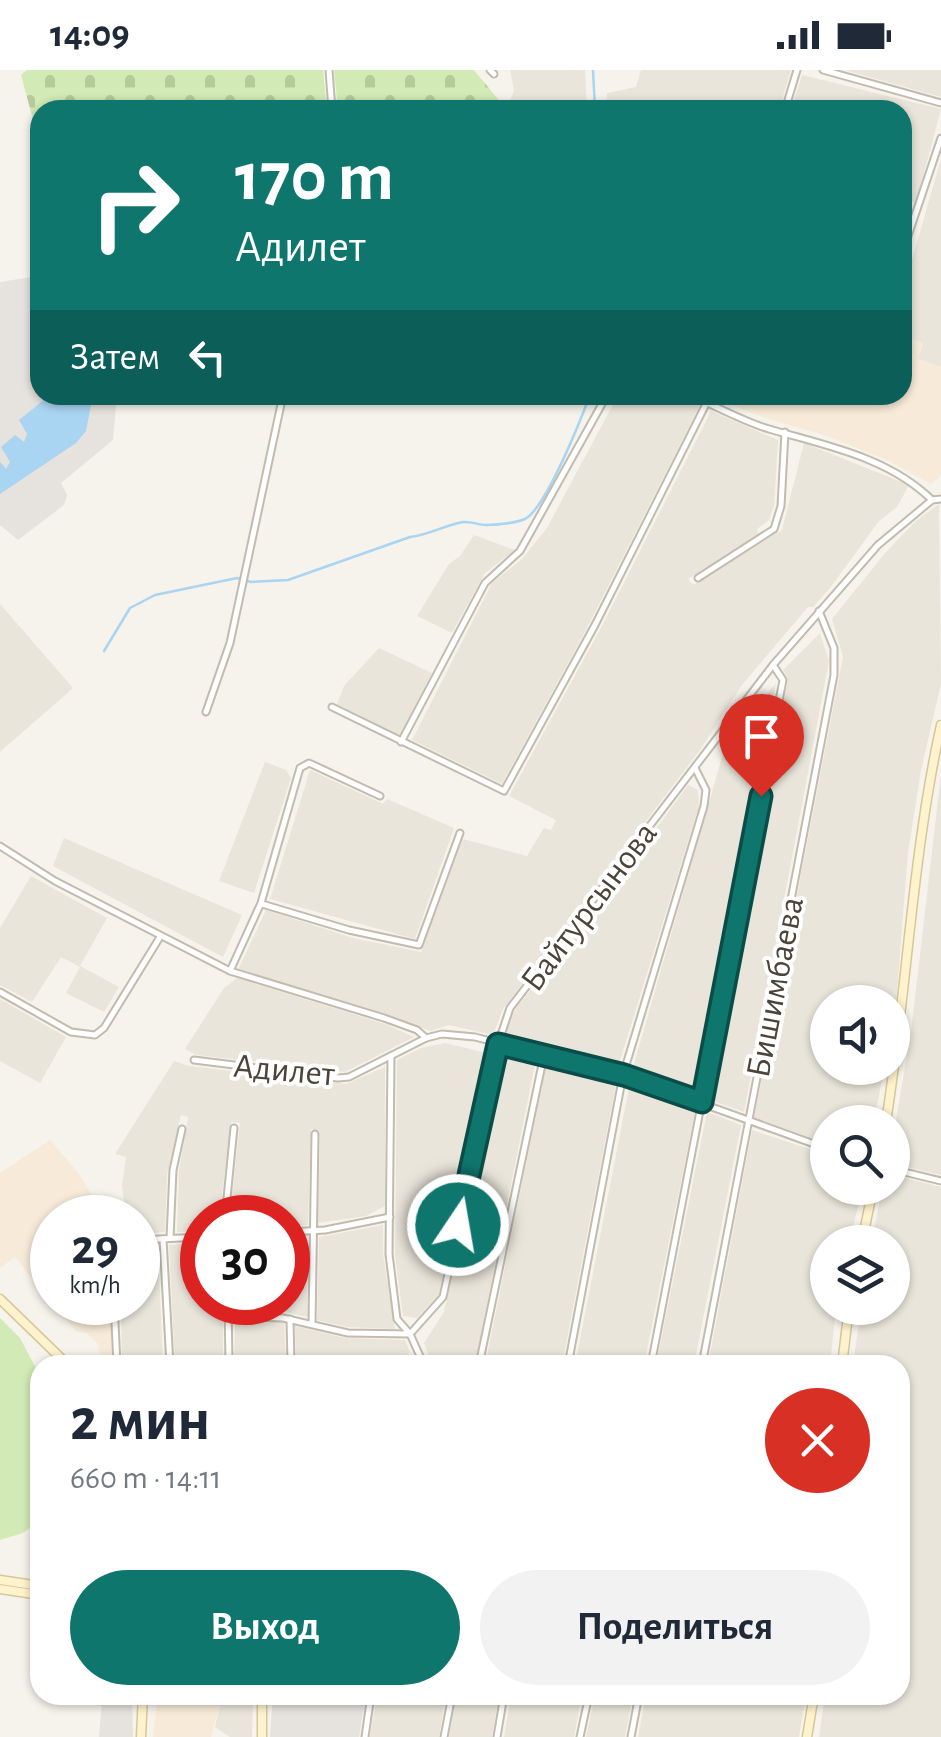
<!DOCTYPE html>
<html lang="ru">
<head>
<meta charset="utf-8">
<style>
	body { margin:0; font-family:"Alegreya Sans",sans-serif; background:#f2f2f3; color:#1f2937; height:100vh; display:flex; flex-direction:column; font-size:38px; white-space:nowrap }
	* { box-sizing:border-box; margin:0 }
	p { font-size:32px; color:#747a83 }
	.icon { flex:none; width:55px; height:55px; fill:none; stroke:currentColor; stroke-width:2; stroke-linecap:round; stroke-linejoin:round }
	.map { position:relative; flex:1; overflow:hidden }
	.panel { position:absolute; left:30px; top:1285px; width:880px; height:350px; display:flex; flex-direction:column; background:#fff; border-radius:30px; box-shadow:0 2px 8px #0004 }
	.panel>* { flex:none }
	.banner { position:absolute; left:30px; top:30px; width:882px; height:305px; border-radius:30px; box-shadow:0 2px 8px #0004; background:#0f766e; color:#fff; overflow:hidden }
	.buttons { position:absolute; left:810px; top:915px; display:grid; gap:20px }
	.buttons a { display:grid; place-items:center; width:100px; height:100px; border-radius:50%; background:#fff; box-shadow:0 2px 8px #0004; font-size:50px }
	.speed { position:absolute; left:30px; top:1125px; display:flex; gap:20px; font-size:50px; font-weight:700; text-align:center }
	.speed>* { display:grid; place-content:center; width:130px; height:130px; border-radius:50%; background:#fff; box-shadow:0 2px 8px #0004; line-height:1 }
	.speed small { font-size:25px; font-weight:400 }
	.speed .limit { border:15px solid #d22; background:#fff; color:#111 }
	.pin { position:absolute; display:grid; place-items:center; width:85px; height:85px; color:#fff; margin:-102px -42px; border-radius:50% 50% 50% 0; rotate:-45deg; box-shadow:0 0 10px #0007 }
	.pin .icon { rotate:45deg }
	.me { position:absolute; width:110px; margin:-55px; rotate:12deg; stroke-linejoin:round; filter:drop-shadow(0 0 8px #0008) }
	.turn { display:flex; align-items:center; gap:35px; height:210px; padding:0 40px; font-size:45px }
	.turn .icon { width:130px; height:130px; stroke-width:2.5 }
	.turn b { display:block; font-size:70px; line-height:85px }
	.then { display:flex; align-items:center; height:95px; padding:0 40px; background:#0003; gap:20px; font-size:38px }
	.round { display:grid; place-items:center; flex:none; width:105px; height:105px; border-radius:52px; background:#f2f2f3 }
	.headline { display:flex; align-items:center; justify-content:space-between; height:170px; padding:0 40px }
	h1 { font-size:60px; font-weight:600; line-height:75px }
	.action { display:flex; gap:20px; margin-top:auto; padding:20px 40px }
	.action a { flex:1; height:115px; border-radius:60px; background:#0f766e; color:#fff; font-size:40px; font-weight:600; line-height:115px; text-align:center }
	.action a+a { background:#f2f2f3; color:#1f2937 }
	.status { display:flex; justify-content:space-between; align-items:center; height:70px; padding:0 50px; background:#fff; direction:ltr }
	.status svg { height:28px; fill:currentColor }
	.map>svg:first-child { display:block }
</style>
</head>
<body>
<div class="status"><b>14:09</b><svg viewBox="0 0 49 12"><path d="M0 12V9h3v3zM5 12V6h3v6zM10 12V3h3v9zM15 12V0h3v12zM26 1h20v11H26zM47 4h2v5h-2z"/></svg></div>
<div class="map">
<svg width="941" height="1667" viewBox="0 0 941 1667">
	<defs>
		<pattern id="cemetery-stones" width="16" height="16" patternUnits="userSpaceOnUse" patternTransform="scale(2.5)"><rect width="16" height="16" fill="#d2eab5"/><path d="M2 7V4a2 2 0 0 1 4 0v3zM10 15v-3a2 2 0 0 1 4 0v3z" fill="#b6ca9c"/></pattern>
	</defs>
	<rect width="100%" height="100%" fill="#f6f3ec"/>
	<g fill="#eae5da">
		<path d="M 510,0 L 585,0 L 587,40 L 507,40 L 514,20 Z"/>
		<path d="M 641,0 L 791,0 L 779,40 L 606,40 L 607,23 L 636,17 Z"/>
		<path d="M 844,0 L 941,0 L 941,27 Z"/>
		<path d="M 802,5 L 941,39 L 916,133 L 903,129 L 902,40 L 791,40 Z"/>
		<path d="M 941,89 L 941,297 L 918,289 L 923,273 L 903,267 L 903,221 Z"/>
		<path d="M 618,325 L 675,325 L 700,335 L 586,560 L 502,714 L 412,670 L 492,513 L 521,490 L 547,458 Z"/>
		<path d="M 711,341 L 778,370 L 774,436 L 769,450 L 757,459 L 758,464 L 688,509 L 693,515 L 782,460 L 804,373 L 909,415 L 897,437 L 879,451 L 830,518 L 813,537 L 808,537 L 742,615 L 700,680 L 503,939 L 493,965 L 449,955 L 431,961 L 238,900 L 266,840 L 353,868 L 421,882 L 463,769 L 527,786 L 544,758 L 551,760 L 556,750 L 509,726 L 602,556 Z"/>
		<path d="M 939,434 L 941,614 L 921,700 L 908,783 L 897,921 L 893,948 L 892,932 L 828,932 L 828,998 L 884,998 L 874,1052 L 828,1052 L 827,1073 L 754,1048 L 843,587 L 832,549 L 886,482 L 917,450 Z"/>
		<path d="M 474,465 L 515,480 L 485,503 L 452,563 L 417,546 L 449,494 L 460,486 Z"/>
		<path d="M 0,534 L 73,618 L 0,682 Z"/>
		<path d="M 820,563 L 829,591 L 744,1042 L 707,1029 L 788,609 L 783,600 Z"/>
		<path d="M 379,578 L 432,603 L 400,666 L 337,634 L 344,616 Z"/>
		<path d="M 776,613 L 699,1024 L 632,1001 L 724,680 Z"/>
		<path d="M 265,692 L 286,700 L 291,708 L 254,823 L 219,811 Z"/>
		<path d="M 310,700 L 383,734 L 387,729 L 454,758 L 415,869 L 270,829 Z"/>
		<path d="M 941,704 L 941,1105 L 893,1094 L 892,1073 L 911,962 Z"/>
		<path d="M 688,715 L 698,720 L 699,736 L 618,997 L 505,969 L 509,950 L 519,934 L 591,848 Z"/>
		<path d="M 64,768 L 242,845 L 223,887 L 53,796 Z"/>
		<path d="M 31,806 L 107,848 L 80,896 L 119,917 L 104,942 L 66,923 L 80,897 L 61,887 L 32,932 L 0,915 L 0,858 Z"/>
		<path d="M 237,908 L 385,954 L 414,967 L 345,1002 L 197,985 L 185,979 L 224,918 Z"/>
		<path d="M 0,929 L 66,967 L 40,1013 L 0,991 Z"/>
		<path d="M 445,973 L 490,984 L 439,1224 L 417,1248 L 403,1246 L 395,1185 L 397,990 L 421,978 Z"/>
		<path d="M 502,981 L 536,989 L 475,1295 L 432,1295 L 424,1273 L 444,1242 Z"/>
		<path d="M 174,991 L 189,996 L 346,1014 L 385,997 L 385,1136 L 366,1146 L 318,1153 L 320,1061 L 311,1059 L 308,1155 L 288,1156 L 288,1148 L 230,1147 L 240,1053 L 231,1052 L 219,1147 L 202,1148 L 202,1161 L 177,1162 L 179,1101 L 188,1047 L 181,1045 L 167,1105 L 165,1162 L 138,1164 L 138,1148 L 126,1147 L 122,1116 L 126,1087 L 115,1084 Z"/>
		<path d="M 547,991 L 617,1009 L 562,1295 L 485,1295 Z"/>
		<path d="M 630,1013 L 696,1037 L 644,1295 L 575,1295 Z"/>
		<path d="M 707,1042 L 741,1055 L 694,1295 L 656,1295 Z"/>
		<path d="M 752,1060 L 827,1085 L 828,1118 L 863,1118 L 849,1172 L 828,1172 L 828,1238 L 836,1238 L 830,1295 L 708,1295 Z"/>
		<path d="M 893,1105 L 941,1117 L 941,1667 L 819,1667 L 825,1625 L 900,1625 L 900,1295 L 853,1295 L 861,1238 L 892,1238 L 892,1172 L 872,1172 L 882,1118 L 892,1118 Z"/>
		<path d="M 383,1155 L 383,1184 L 395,1259 L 347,1257 L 317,1250 L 319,1167 Z"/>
		<path d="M 307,1168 L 308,1247 L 284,1242 L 233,1240 L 233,1233 L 288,1232 L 288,1169 Z"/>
		<path d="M 202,1172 L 202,1232 L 223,1233 L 223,1295 L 175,1295 L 169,1175 Z"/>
		<path d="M 158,1178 L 163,1295 L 122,1295 L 121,1233 L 138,1232 L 138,1180 Z"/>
		<path d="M 235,1252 L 284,1252 L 286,1295 L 234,1295 Z"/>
		<path d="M 295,1256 L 345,1268 L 405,1270 L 410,1282 L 395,1295 L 296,1295 Z"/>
		<path d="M 377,1625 L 446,1625 L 439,1667 L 370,1667 Z"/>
		<path d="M 456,1625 L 499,1625 L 492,1667 L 449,1667 Z"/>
		<path d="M 511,1625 L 582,1625 L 574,1667 L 504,1667 Z"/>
		<path d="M 595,1625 L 633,1625 L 625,1667 L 586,1667 Z"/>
		<path d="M 646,1625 L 806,1625 L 799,1667 L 638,1667 Z"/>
		<path d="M 253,1629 L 252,1667 L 230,1667 L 215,1657 L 220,1635 Z"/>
	</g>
	<g fill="#f7ead8">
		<path d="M 903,267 L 923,273 L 918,289 L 941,297 L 941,405 L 931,414 L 887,390 L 824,365 L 765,348 L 715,328 L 716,325 L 902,325 Z"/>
		<path d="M 50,1070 L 79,1104 L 105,1147 L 52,1148 L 52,1232 L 110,1233 L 112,1295 L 102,1295 L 98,1274 L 87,1263 L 76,1261 L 15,1187 L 0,1198 L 0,1103 Z"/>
		<path d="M 158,1625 L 222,1625 L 211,1667 L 153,1667 Z"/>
	</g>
	<g fill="#e6e2dd">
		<path d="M 31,207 L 40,210 L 40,325 L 117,325 L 113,370 L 61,413 L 67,425 L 64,435 L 18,470 L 0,455 L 0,212 Z"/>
		<path d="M 273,1625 L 366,1625 L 359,1667 L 270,1667 Z"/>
		<path d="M 132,1627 L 133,1667 L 99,1667 L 102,1631 Z"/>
	</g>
	<g fill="url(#cemetery-stones)">
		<path d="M 27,0 L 323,0 L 327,40 L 40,40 L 40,76 L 21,5 Z"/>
		<path d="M 334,0 L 474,0 L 507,40 L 338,40 Z"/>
	</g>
	<path fill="#d2eab5" d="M 0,1248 L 20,1268 L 40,1306 L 40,1450 L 23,1463 L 0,1470 Z"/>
	<path fill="#a9d4f2" d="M 50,325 L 93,325 L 86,361 L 76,373 L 0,424 L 0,392 L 6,399 L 10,392 L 1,377 L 15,365 L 24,372 L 27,364 L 19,350 Z"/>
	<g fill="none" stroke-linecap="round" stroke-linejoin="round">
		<g stroke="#a9d4f2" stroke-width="2.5">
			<path d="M 593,0 L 595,40"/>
			<path d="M 104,581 L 130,538 L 155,525 L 237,508 L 251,512 L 288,510 L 410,467 C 429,465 445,455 463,452 C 471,451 478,455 486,455 C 497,455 515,453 525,449 C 546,438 581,349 590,325"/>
		</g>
		<defs>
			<g id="street">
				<path d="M 329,0 L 332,40"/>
				<path d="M 490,0 L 494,4"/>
				<path d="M 823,0 L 941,33"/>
				<path d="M 785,40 L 797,0"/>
				<path d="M 902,184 L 941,68"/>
				<path d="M 690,325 C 716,336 742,351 769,359 C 827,376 888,387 932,430"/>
				<path d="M 698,508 L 774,459 L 781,436 L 785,362"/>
				<path d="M 332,637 L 504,721 L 595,555 L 707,332"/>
				<path d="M 206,642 L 230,573 L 283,325"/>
				<path d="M 401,672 L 485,513 L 520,481 L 607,325"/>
				<path d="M 0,776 L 55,811 L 230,901 L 384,948 L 417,960 L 426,968"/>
				<path d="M 262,834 L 349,860 L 419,875 L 460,763"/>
				<path d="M 230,901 L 261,833 L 300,698 L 309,693 L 380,726"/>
				<path d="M 0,922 L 71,962 L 95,965 L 104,958 L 160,867"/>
				<path d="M 391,986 L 389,1184 L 397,1249 L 410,1264 L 424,1295"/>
				<path d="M 194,990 L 338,1008 L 349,1007 L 426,968 L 442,964 L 475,967 L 623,1005 L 828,1079"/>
				<path d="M 892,1099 L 941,1111"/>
				<path d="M 225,1148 L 234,1058"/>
				<path d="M 288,1162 L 325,1160 L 390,1147"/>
				<path d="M 170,1168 L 173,1100 L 182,1059"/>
				<path d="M 163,1169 L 170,1295"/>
				<path d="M 138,1170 L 202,1167"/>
				<path d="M 114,1232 L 117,1295"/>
				<path d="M 228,1232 L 229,1295"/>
				<path d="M 229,1246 L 283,1248 L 348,1263 L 410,1264"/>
				<path d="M 290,1249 L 291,1295"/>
				<path d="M 312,1254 L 315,1064"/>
				<path d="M 410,1264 L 443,1227 L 498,974 L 510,938 L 773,595 L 878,475 L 932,430 L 941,429"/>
				<path d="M 479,1295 L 544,985"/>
				<path d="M 568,1295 L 623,1005 L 704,736 L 706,720 L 695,698"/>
				<path d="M 651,1295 L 783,610 L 773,595"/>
				<path d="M 702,1295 L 834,605 L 834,578 L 819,541"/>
				<path d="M 365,1667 L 371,1625"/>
				<path d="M 444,1667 L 452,1625"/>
				<path d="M 497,1667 L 504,1625"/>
				<path d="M 580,1667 L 589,1625"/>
				<path d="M 631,1667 L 639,1625"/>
			</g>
			<g id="secondary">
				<path d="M 886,1052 C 907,920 912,786 941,655"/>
				<path d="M 862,1172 L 873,1118"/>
				<path d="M 0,1229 L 68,1295"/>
				<path d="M 842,1295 L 849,1238"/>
				<path d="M 0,1510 L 40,1516"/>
				<path d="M 0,1519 L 40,1525"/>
				<path d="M 141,1667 L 143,1625"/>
				<path d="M 262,1667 L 262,1625"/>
				<path d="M 807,1667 L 814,1625"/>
			</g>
		</defs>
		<use href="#street" stroke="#c2bbae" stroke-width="9"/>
		<use href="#secondary" stroke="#d6c79b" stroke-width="11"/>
		<use href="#street" stroke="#fff" stroke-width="5"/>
		<use href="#secondary" stroke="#fff3cd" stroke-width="8"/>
	</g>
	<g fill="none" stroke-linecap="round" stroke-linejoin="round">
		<defs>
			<path id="route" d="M 458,1155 L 498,974 L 624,1005 L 702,1032 L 761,726"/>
		</defs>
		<use href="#route" stroke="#0a4d48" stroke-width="25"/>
		<use href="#route" stroke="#0f766e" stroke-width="18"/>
	</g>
	<g text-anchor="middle" stroke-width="8" stroke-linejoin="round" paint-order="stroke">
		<g font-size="35" fill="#4b4439" stroke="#fff">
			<text transform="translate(588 836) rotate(-53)" y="12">Байтурсынова</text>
			<text transform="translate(774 917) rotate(-79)" y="12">Бишимбаева</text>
			<text transform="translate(284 999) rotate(5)" y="12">Адилет</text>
		</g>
	</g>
</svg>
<div class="buttons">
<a><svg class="icon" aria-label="sound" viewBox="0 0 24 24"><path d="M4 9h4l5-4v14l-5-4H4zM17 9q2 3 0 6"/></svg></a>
<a><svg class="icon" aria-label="search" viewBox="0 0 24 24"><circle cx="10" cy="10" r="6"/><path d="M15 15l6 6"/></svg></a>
<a><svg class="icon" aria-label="layers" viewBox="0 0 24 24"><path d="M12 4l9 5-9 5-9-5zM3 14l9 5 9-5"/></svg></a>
</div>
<div class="speed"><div>29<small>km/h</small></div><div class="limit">30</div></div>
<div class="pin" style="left:761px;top:726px;background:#d93025"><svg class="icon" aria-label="arrive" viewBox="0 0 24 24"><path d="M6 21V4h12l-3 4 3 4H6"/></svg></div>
<svg class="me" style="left:458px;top:1155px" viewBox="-20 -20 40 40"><circle r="17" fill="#0f766e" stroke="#fff" stroke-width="3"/><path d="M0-11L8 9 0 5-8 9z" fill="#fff"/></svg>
<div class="banner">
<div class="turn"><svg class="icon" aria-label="right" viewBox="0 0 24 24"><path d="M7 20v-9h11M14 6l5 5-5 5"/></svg><div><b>170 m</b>Адилет</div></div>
<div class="then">Затем<svg class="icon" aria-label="left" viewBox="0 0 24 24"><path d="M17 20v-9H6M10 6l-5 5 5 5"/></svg></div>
</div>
<section class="panel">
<div class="headline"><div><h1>2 мин</h1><p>660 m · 14:11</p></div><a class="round" style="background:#d93025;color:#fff"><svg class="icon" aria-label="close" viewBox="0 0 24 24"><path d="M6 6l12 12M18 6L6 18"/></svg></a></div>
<div class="action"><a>Выход</a><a>Поделиться</a></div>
</section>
</div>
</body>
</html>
